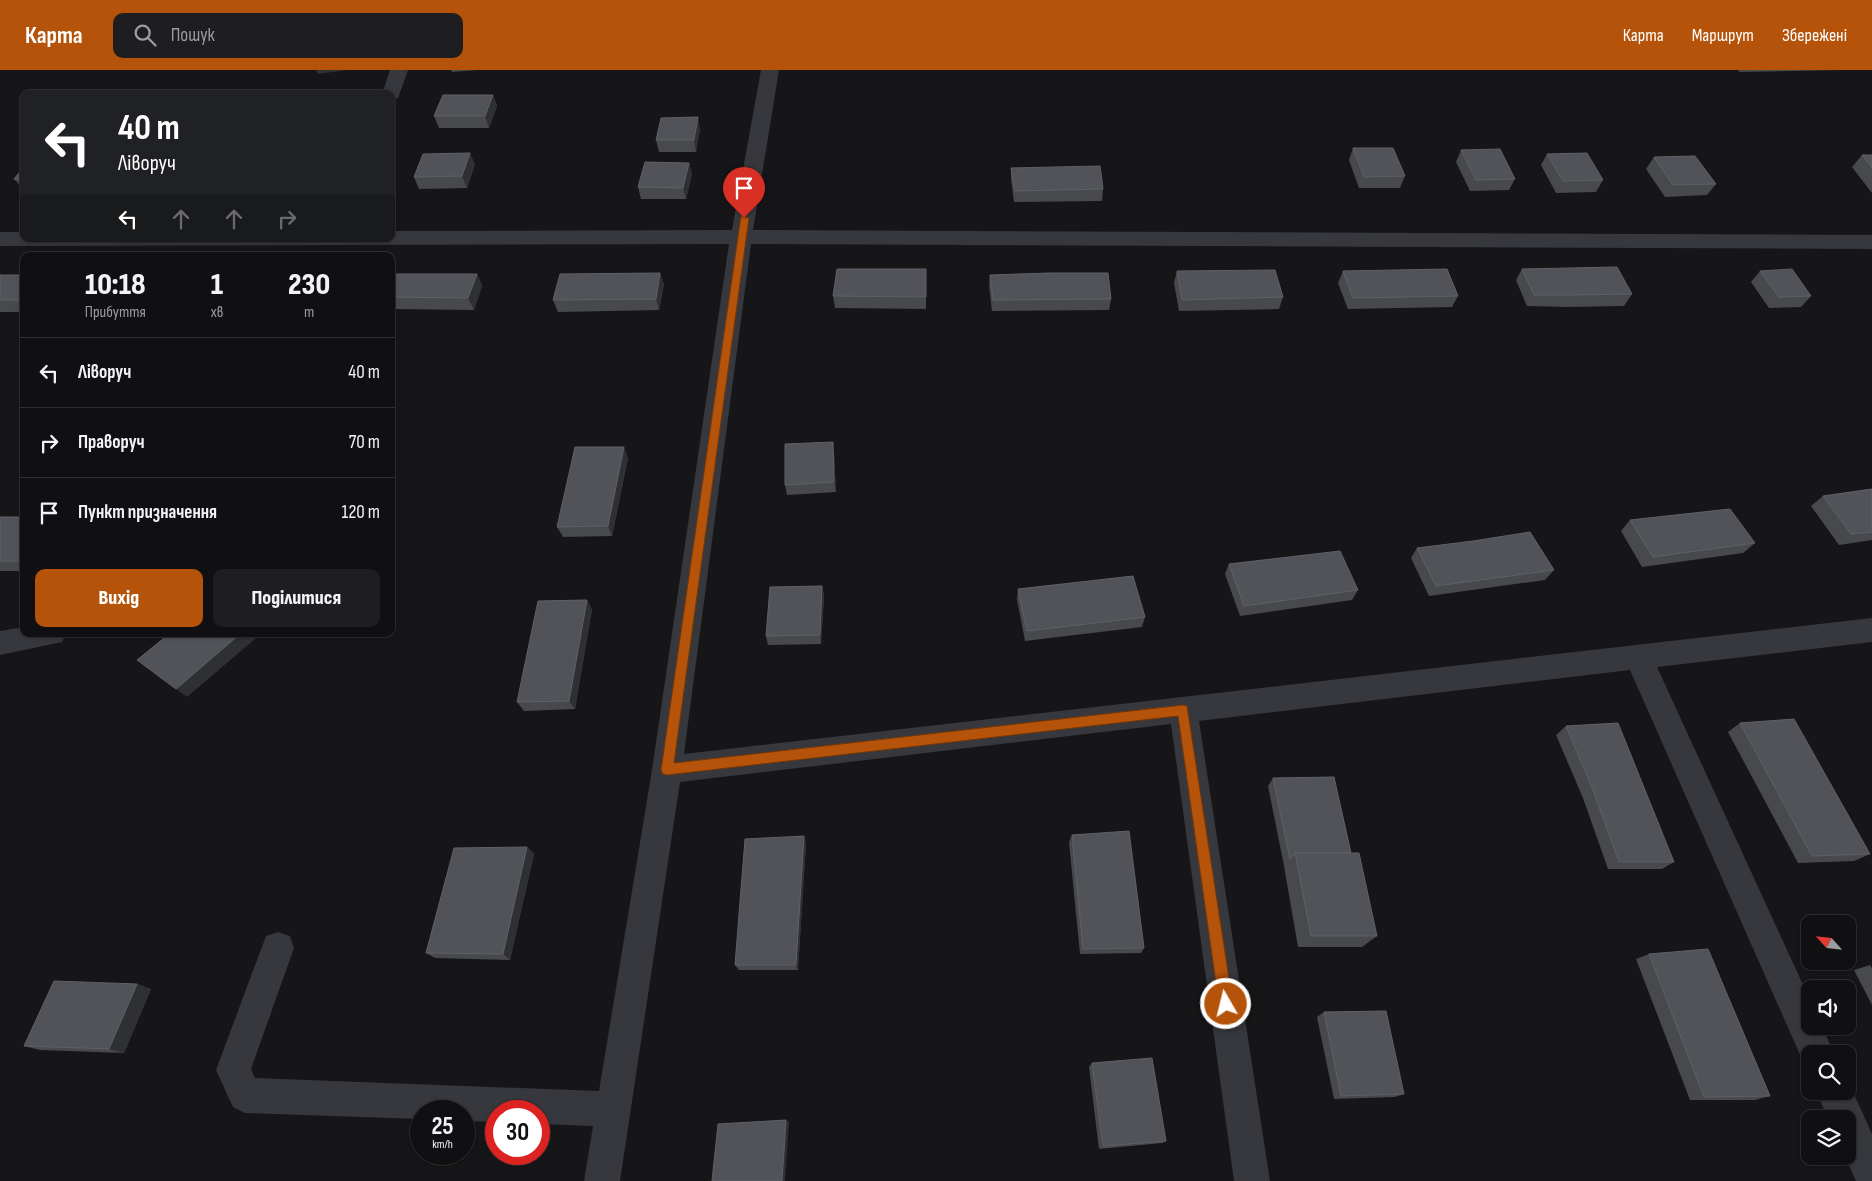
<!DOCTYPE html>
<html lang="uk">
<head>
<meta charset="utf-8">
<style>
	body { margin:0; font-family:"Sofia Sans Condensed",sans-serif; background:#1e1e20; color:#f1f3f6; height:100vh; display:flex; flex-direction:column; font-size:19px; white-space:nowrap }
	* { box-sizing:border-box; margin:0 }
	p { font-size:16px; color:#9c9d9f }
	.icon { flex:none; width:28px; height:28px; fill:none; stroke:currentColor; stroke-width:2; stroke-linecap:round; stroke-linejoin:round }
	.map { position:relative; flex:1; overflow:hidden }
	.drawer { position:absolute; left:20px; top:182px; width:375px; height:385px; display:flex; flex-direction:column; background:#101012; border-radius:10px; box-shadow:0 1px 4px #0004,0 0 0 1px #303032 }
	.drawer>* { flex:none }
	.guide { position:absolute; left:20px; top:20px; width:375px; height:152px; border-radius:10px; box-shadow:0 1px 4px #0004,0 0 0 1px #303032; background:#202124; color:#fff; overflow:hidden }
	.needle { width:32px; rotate:297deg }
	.tools { position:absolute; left:1801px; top:845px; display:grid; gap:10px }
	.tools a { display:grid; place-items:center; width:55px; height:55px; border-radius:10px; background:#101012; box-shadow:0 1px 4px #0004,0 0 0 1px #303032; font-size:25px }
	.speed { position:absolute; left:410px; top:1030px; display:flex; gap:10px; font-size:25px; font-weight:700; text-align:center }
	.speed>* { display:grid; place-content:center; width:65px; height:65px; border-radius:50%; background:#101012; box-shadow:0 1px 4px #0004,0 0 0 1px #303032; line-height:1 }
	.speed small { font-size:12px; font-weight:400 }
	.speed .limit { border:8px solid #d22; background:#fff; color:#111 }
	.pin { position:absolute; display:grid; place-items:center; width:42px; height:42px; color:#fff; margin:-51px -21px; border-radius:50% 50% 50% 0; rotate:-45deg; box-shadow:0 0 5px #0007 }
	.pin .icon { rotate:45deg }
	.me { position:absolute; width:55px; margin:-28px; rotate:352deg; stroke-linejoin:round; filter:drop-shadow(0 0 4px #0008) }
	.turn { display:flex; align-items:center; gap:18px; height:105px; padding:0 15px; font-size:22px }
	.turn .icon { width:65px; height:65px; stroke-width:2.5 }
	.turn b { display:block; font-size:35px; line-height:42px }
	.lanes { display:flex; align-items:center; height:48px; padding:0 15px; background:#0003; justify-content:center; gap:25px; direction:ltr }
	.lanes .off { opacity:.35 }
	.eta { display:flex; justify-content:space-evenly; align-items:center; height:85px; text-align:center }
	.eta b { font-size:30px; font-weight:800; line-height:35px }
	.action { display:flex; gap:10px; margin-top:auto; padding:10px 15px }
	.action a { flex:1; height:58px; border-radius:10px; background:#b45309; color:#fff; font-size:20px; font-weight:800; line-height:58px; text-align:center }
	.action a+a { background:#1e1e20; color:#f1f3f6 }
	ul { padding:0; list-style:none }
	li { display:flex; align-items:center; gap:15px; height:70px; padding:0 15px; border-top:1px solid #303032 }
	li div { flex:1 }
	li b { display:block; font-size:19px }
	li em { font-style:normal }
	header { display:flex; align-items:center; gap:30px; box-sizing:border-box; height:70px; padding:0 25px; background:#b45309; color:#fff }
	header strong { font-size:24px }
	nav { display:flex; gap:28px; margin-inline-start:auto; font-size:18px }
	.search { width:350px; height:45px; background:#1e1e20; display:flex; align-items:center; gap:12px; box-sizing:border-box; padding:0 18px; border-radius:10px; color:#9c9d9f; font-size:19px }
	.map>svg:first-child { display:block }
</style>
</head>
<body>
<header>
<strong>Карта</strong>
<div class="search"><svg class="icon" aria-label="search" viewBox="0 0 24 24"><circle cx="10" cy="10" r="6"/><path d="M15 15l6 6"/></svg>Пошук</div>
<nav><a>Карта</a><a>Маршрут</a><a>Збережені</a></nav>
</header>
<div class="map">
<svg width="1872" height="1111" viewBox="0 0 1872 1111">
	<rect width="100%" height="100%" fill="#161618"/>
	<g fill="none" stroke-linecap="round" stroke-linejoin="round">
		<g fill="#37383d" fill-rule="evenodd">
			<path d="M 390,0 L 408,0 L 398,28 L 391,30 L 391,24 L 382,24 Z"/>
			<path d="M 761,0 L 779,0 L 753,160 L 1872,165 L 1872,179 L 751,174 L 684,684 L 1872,548 L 1872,572 L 1657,597 L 1810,930 L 1810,956 L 1822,956 L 1834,984 L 1810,984 L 1810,998 L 1805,996 L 1630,600 L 1199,651 L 1270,1111 L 1234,1111 L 1171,654 L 680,712 L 620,1111 L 584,1111 L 593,1056 L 539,1054 L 539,1041 L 496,1041 L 496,1052 L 464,1051 L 464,1041 L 421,1041 L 421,1049 L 245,1043 L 233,1037 L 216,1000 L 266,866 L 278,862 L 290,866 L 294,878 L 251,999 L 255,1008 L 599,1021 L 652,700 L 729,174 L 0,176 L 0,162 L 24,162 L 24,169 L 391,169 L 391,161 L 732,160 Z"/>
			<path d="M 24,557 L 24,564 L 66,564 L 62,572 L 0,585 L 0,561 Z"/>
			<path d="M 1848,1011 L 1872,1064 L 1872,1111 L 1856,1111 L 1845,1086 L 1848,1086 L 1848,1049 L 1828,1049 L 1816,1021 L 1848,1021 Z"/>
		</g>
	</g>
	<g fill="#47494d">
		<path d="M 451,0 L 477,0 L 452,2 Z"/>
		<path d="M 1738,0 L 1842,0 L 1740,2 Z"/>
		<path d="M 493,25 L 497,36 L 489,58 L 439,58 L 434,46 Z"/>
		<path d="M 700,59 L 696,82 L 659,82 L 656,70 Z"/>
		<path d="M 1353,78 L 1405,106 L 1400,118 L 1359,118 L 1349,90 Z"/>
		<path d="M 1461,80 L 1515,109 L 1509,120 L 1470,121 L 1456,92 Z"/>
		<path d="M 1547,84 L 1603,110 L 1596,122 L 1556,123 L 1541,95 Z"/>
		<path d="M 1862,85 L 1872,85 L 1872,123 L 1852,97 Z"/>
		<path d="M 1654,87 L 1716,114 L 1707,125 L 1665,127 L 1646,99 Z"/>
		<path d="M 689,93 L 692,104 L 686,129 L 641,129 L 638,117 Z"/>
		<path d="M 475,94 L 467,118 L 419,119 L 414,107 Z"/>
		<path d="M 24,97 L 24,120 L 14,109 Z"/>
		<path d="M 1011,98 L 1103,119 L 1102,131 L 1014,132 L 1011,109 Z"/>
		<path d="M 926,199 L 926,239 L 835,238 L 833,226 Z"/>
		<path d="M 1522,199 L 1632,224 L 1624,236 L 1567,237 L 1527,236 L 1516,210 Z"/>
		<path d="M 1177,201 L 1283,227 L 1279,239 L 1179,241 L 1174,213 Z"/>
		<path d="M 1343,201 L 1458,226 L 1452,237 L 1348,239 L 1338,213 Z"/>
		<path d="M 1760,201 L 1811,226 L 1801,237 L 1769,238 L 1751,212 Z"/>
		<path d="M 391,204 L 477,204 L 482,216 L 474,240 L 391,239 Z"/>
		<rect x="0" y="205" width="24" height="37"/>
		<path d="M 990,205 L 1111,229 L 1109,240 L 992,241 L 989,216 Z"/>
		<path d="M 664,214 L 659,240 L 558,242 L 553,230 Z"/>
		<path d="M 834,382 L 836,422 L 787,425 L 785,415 Z"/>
		<path d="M 628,388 L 612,466 L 563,467 L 557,457 Z"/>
		<path d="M 1872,419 L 1872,470 L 1839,475 L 1811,436 L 1823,426 Z"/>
		<rect x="0" y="447" width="24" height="54"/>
		<path d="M 1630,450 L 1755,473 L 1743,483 L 1642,497 L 1621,461 Z"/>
		<path d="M 1417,478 L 1554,500 L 1545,510 L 1429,526 L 1411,488 Z"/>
		<path d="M 1229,494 L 1358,520 L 1352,530 L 1240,546 L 1225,504 Z"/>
		<path d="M 822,516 L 824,526 L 821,574 L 768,575 L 766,566 Z"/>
		<path d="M 1018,519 L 1145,547 L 1142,557 L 1025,571 L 1017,529 Z"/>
		<path d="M 592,539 L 575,639 L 524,641 L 517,632 Z"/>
		<path d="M 1740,653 L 1870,784 L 1854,791 L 1798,793 L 1728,662 Z"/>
		<path d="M 1566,656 L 1674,792 L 1662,799 L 1608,799 L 1583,728 L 1556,665 Z"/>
		<path d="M 1273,708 L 1351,783 L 1377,866 L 1362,877 L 1298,877 L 1284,796 L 1268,716 Z"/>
		<path d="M 1072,765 L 1144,878 L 1141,883 L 1080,884 L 1069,772 Z"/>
		<path d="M 806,773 L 798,900 L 739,900 L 735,895 Z"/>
		<path d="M 527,777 L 534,784 L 510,890 L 435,888 L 426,883 Z"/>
		<path d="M 1649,884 L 1770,1026 L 1755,1030 L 1690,1030 L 1636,889 Z"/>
		<path d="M 1870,895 L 1872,898 L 1872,935 L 1854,900 Z"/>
		<path d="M 137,914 L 151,919 L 124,983 L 40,980 L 24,976 Z"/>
		<path d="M 1324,942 L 1404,1024 L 1395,1027 L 1334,1029 L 1317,947 Z"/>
		<path d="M 1092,993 L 1166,1071 L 1162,1073 L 1099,1079 L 1089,997 Z"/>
	</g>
	<g fill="#2f3033">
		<path d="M 316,0 L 347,0 L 318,4 Z"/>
		<path d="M 493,25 L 497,36 L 489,58 L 485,46 Z"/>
		<path d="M 698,47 L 700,59 L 696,82 L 694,70 Z"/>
		<path d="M 470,83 L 475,94 L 467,118 L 462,106 Z"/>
		<path d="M 689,93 L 692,104 L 686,129 L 683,118 Z"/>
		<path d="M 660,203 L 664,214 L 659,240 L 656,229 Z"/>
		<path d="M 477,204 L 482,216 L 474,240 L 468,228 Z"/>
		<path d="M 833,372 L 834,382 L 836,422 L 834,412 Z"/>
		<path d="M 624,377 L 628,388 L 612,466 L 608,456 Z"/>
		<path d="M 822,516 L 824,526 L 821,574 L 820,565 Z"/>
		<path d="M 587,530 L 592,539 L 575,639 L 569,631 Z"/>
		<path d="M 240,564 L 261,564 L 187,627 L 176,619 Z"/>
		<path d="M 804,766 L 806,773 L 798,900 L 796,895 Z"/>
		<path d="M 527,777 L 534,784 L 510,890 L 503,884 Z"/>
		<path d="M 137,914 L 151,919 L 124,983 L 109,979 Z"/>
		<path d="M 786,1050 L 789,1052 L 785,1111 L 782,1111 Z"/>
	</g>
	<g fill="#525359" stroke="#5f6168">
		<path d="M 443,25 L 493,25 L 485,46 L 434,46 Z"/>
		<path d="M 698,47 L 694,70 L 656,70 L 661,48 Z"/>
		<path d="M 1353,78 L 1393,78 L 1405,106 L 1364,107 Z"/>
		<path d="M 1500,79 L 1515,109 L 1476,110 L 1461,80 Z"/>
		<path d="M 470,83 L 462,106 L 414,107 L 423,84 Z"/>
		<path d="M 1587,83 L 1603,110 L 1563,111 L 1547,84 Z"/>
		<path d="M 1862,85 L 1872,85 L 1872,98 Z"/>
		<path d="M 1695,86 L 1716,114 L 1673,115 L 1654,87 Z"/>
		<path d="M 645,92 L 689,93 L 683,118 L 638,117 Z"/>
		<path d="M 1100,96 L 1103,119 L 1015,121 L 1011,98 Z"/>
		<path d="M 24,97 L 24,109 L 14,109 Z"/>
		<path d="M 1617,197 L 1632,224 L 1574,225 L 1534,225 L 1522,199 Z"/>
		<path d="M 837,199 L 926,199 L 926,227 L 833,226 Z"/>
		<path d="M 1447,199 L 1458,226 L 1353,228 L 1343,201 Z"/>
		<path d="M 1792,199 L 1811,226 L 1779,227 L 1760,201 Z"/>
		<path d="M 1275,200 L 1283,227 L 1182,230 L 1177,201 Z"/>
		<path d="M 660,203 L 656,229 L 553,230 L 560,204 Z"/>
		<path d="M 1049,203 L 1108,203 L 1111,229 L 993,230 L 990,205 Z"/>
		<path d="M 391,204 L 477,204 L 468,228 L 391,227 Z"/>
		<rect x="0" y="205" width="24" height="25"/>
		<path d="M 833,372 L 834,412 L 785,415 L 785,374 Z"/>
		<path d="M 575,377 L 624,377 L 608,456 L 557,457 Z"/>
		<path d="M 1872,419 L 1872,462 L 1851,464 L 1823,426 Z"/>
		<path d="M 1730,439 L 1755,473 L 1653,487 L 1630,450 Z"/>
		<rect x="0" y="447" width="24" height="44"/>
		<path d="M 1530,462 L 1554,500 L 1436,516 L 1417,478 L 1473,471 Z"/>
		<path d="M 1340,481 L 1358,520 L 1244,536 L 1229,494 Z"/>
		<path d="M 1133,506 L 1145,547 L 1027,561 L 1018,519 Z"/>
		<path d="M 822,516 L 820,565 L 766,566 L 770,517 Z"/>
		<path d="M 587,530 L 569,631 L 517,632 L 538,531 Z"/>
		<path d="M 169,564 L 240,564 L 176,619 L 137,590 Z"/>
		<path d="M 1794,649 L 1870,784 L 1812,786 L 1740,653 Z"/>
		<path d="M 1618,653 L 1674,792 L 1619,792 L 1593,720 L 1566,656 Z"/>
		<path d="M 1334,707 L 1351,783 L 1295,783 L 1290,789 L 1273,708 Z"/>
		<path d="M 1129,761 L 1144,878 L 1083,879 L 1072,765 Z"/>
		<path d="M 804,766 L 796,895 L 735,895 L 745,769 Z"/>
		<path d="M 527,777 L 503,884 L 426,883 L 454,778 Z"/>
		<path d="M 1295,783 L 1359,783 L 1377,866 L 1311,866 Z"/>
		<path d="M 1708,879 L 1770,1026 L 1704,1027 L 1649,884 Z"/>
		<path d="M 54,911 L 137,914 L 109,979 L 24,976 Z"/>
		<path d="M 1386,941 L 1404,1024 L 1341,1026 L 1324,942 Z"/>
		<path d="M 1152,988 L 1166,1071 L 1103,1076 L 1092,993 Z"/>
		<path d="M 786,1050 L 782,1111 L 712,1111 L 718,1054 Z"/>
	</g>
	<path fill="#b45309" stroke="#753606" d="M 741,146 L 749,148 L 674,693 L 1183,635 L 1187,636 L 1233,934 L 1231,939 L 1226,941 L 1221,939 L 1219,934 L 1178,646 L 667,705 L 663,704 L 661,700 Z"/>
</svg>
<div class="tools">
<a><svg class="needle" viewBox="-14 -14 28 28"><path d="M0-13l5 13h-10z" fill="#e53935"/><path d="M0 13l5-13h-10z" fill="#9c9d9f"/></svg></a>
<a><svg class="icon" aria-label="sound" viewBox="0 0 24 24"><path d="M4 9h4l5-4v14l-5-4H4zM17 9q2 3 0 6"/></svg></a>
<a><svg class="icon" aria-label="search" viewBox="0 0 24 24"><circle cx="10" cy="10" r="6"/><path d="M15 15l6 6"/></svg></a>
<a><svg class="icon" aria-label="layers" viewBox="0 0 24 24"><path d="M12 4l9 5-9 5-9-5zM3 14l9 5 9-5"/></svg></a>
</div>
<div class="speed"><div>25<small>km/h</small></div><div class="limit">30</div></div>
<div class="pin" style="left:744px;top:148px;background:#d93025"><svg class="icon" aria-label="arrive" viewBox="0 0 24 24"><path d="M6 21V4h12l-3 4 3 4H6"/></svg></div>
<svg class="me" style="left:1226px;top:934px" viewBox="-20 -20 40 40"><circle r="17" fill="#b45309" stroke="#fff" stroke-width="3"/><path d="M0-11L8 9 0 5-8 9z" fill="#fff"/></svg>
<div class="guide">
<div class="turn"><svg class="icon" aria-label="left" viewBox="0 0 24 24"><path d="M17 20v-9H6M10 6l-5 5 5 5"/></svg><div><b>40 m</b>Ліворуч</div></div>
<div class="lanes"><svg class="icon" aria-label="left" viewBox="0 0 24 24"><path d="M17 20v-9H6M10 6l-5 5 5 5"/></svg><svg class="icon off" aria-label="ahead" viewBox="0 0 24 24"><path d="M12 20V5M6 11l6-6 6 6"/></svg><svg class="icon off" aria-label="ahead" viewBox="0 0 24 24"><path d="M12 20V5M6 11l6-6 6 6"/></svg><svg class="icon off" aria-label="right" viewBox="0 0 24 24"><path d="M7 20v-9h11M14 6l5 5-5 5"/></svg></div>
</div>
<section class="drawer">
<div class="eta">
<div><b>10:18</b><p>Прибуття</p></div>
<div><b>1</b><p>хв</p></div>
<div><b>230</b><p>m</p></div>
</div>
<ul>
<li><svg class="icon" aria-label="left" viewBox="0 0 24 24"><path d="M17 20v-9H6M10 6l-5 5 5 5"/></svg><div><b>Ліворуч</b></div><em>40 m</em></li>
<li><svg class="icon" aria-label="right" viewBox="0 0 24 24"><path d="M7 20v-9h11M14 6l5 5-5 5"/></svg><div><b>Праворуч</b></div><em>70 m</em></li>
<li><svg class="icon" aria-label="arrive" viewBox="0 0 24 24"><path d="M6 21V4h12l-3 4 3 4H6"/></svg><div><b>Пункт призначення</b></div><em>120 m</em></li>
</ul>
<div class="action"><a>Вихід</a><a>Поділитися</a></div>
</section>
</div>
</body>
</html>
